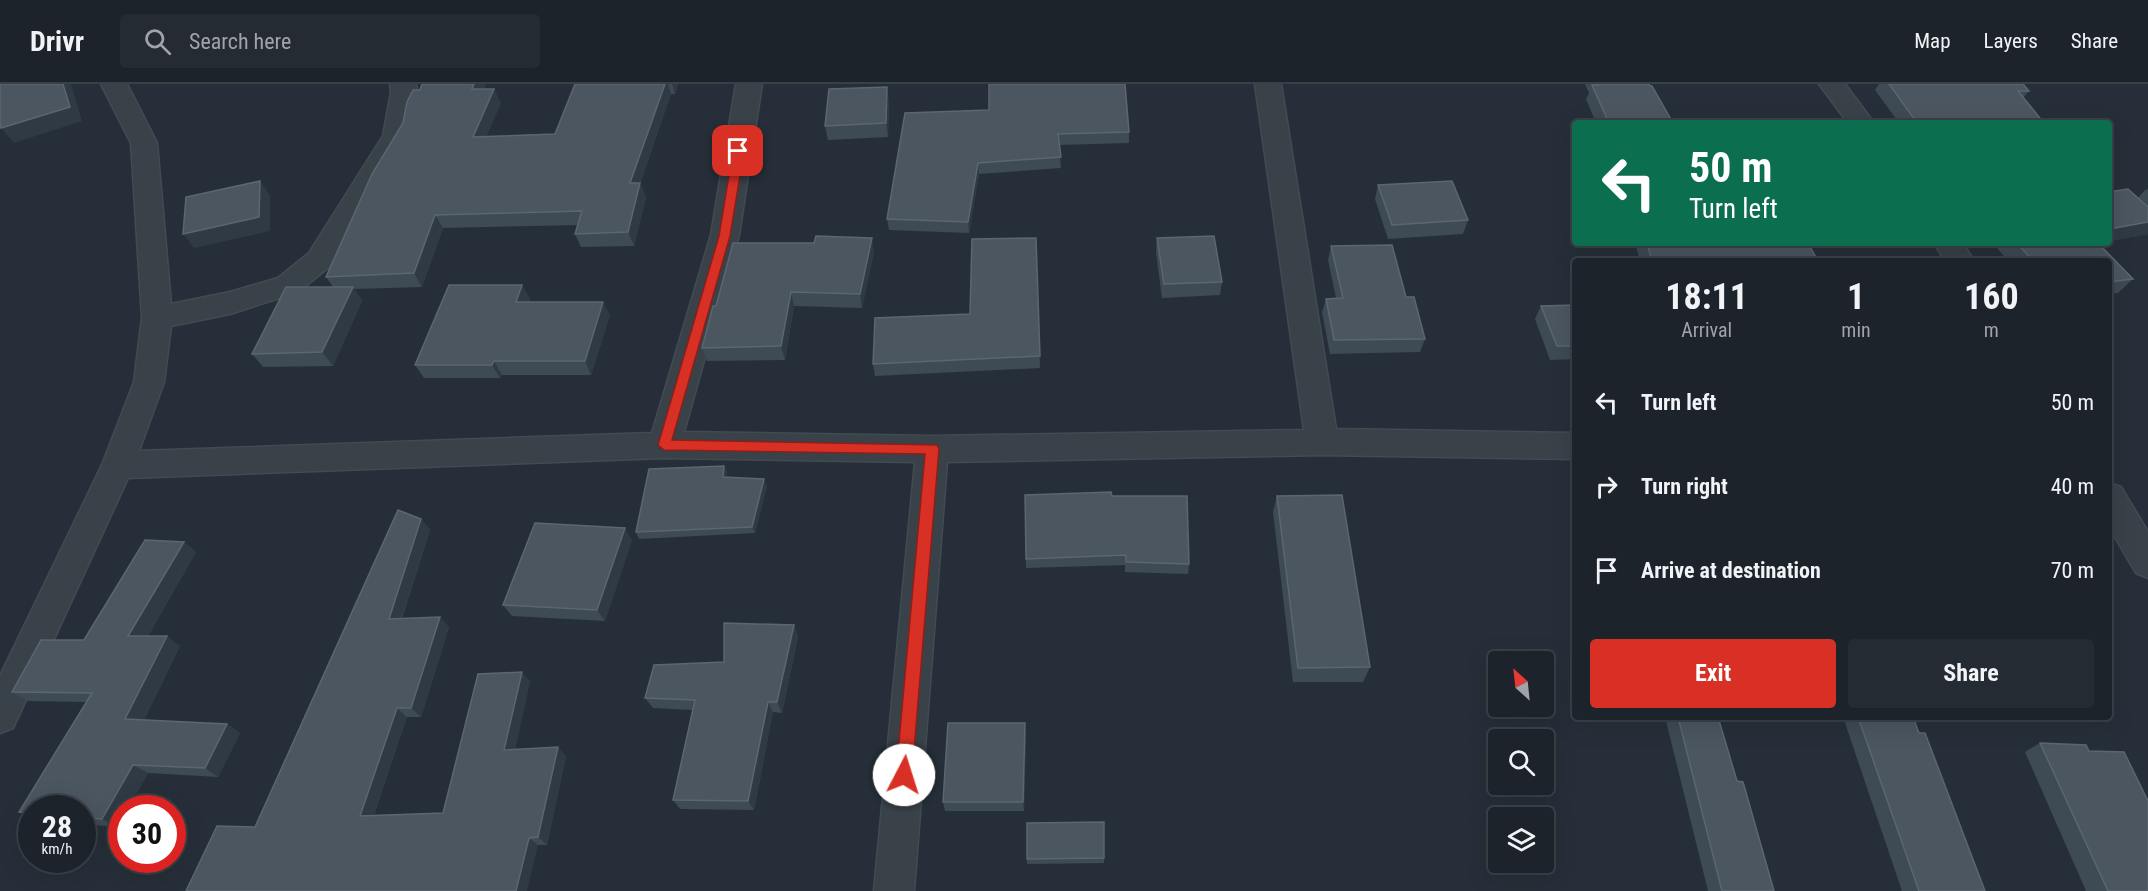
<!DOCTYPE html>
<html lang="en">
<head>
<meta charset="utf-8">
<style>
	body { margin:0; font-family:"Roboto Condensed",sans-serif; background:#252b33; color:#f1f3f6; height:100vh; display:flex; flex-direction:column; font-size:22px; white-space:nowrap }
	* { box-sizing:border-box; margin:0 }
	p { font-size:20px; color:#a0a4a9 }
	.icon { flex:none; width:33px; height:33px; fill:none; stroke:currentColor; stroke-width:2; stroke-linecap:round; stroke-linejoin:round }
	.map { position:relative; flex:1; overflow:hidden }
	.drawer { position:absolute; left:1572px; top:174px; width:540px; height:462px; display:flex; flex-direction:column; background:#1c232b; border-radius:6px; box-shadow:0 6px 24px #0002,0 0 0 2px #3a4047 }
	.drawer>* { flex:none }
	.hud { position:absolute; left:1572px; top:36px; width:540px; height:126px; border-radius:6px; box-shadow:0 6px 24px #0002,0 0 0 2px #3a4047; background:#0b6e4f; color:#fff; overflow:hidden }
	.needle { width:39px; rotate:333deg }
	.controls { position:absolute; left:1488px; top:567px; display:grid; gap:12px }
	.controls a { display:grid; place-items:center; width:66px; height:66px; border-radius:6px; background:#1c232b; box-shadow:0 6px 24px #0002,0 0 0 2px #3a4047; font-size:30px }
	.speed { position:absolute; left:18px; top:711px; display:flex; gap:12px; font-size:30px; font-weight:700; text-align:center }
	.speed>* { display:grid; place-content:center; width:78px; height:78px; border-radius:50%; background:#1c232b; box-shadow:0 6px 24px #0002,0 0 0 2px #3a4047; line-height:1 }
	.speed small { font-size:15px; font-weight:400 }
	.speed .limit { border:9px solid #d22; background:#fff; color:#111 }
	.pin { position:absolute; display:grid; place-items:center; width:51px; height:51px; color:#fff; margin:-26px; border-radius:12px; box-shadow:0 3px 9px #0006 }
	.me { position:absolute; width:66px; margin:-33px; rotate:5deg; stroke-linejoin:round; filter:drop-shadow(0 0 4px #0008) }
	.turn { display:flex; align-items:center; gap:21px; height:126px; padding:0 18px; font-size:27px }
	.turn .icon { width:78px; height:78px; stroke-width:2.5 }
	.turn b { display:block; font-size:42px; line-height:51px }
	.eta { display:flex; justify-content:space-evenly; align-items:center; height:102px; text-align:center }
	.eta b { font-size:36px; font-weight:700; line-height:42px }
	.button { display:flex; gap:12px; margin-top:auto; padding:12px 18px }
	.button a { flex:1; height:69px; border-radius:6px; background:#d93025; color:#fff; font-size:24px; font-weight:700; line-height:69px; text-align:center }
	.button a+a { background:#252b33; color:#f1f3f6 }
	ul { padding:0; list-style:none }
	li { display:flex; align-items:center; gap:18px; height:84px; padding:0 18px }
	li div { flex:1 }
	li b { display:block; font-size:22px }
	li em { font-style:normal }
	header { display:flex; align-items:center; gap:36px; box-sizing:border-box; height:84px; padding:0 30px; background:#1c232b; border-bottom:2px solid #3a4047 }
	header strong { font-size:28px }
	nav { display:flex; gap:33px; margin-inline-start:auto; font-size:21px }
	.search { width:420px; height:54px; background:#252b33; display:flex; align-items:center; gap:15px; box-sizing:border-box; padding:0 21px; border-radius:6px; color:#a0a4a9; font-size:22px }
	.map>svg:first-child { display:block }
</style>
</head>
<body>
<header>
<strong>Drivr</strong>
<div class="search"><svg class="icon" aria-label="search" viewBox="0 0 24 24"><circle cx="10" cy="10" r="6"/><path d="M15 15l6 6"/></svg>Search here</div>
<nav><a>Map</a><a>Layers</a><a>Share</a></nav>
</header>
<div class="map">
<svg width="2148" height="807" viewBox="0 0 2148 807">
	<rect width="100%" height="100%" fill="#262f39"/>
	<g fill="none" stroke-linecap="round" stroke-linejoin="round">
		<defs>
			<g id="street">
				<path d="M 101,0 L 127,0 L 157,59 L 171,220 L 230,208 L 278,194 L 309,169 L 383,52 L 391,8 L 390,0 L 416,0 L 417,8 L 409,52 L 329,183 L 298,208 L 230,230 L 171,242 L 164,298 L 139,367 L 652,349 L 711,151 L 736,0 L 762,0 L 739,151 L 684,348 L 932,352 L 1304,346 L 1255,0 L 1281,0 L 1336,345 L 1575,349 L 1575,375 L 1322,371 L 947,378 L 914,807 L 874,807 L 915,378 L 664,374 L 128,394 L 13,644 L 0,649 L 0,592 L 102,381 L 134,298 L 142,234 L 131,59 Z"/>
				<path d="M 1819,0 L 1845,0 L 1874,39 L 1848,39 Z"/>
				<path d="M 1934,159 L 1963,159 L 1974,177 L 1945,177 Z"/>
				<path d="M 2109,399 L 2121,403 L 2148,448 L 2148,494 L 2136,489 L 2109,443 Z"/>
			</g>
		</defs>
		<use href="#street" stroke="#424a52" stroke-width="3"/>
		<use href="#street" fill="#394149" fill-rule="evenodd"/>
	</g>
	<g fill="#3e4a54">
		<path d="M 422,0 L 486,0 L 484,5 L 501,19 L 486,52 L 555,50 L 575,0 L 678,0 L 675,10 L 671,10 L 640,99 L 646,113 L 634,162 L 581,163 L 575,150 L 578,141 L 443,144 L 422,203 L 354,205 L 362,217 L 333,282 L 263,283 L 252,270 L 333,203 L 326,193 Z"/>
		<path d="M 1585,0 L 1649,0 L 1673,39 L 1596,39 L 1586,15 L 1589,9 Z"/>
		<path d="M 1879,0 L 2023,0 L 2029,7 L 2023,14 L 2044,39 L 1899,39 L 1875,6 Z"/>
		<path d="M 889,17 L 888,53 L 828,56 L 825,42 Z"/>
		<path d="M 905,29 L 1129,48 L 1129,59 L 1059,61 L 1061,84 L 979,90 L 969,149 L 889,146 L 887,135 Z"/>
		<path d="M 1378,101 L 1468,136 L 1463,150 L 1388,155 L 1375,115 Z"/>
		<path d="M 2148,105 L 2148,150 L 2109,157 L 2109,108 L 2138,114 L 2145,106 Z"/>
		<path d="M 1036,154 L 1040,284 L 875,292 L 873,280 L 970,230 Z"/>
		<path d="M 1157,154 L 1222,198 L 1220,211 L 1162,214 L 1156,168 Z"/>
		<path d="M 1635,159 L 1808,159 L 1818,177 L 1640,177 Z"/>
		<path d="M 1993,159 L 2098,159 L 2133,195 L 2118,209 L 2109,210 L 2109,177 L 2008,177 Z"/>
		<path d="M 1331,162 L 1406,213 L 1425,255 L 1420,268 L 1330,270 L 1322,228 L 1326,215 L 1336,214 L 1328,176 Z"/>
		<path d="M 874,168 L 862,224 L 794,222 L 785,276 L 707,277 L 702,264 L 716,222 Z"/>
		<path d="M 530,214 L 529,218 L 610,231 L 591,291 L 502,291 L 500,294 L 424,294 L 415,281 Z"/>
		<path d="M 1575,221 L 1575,275 L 1550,276 L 1535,235 L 1541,222 Z"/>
		<path d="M 724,382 L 727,389 L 727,393 L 767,402 L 755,449 L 639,455 L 636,448 Z"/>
		<path d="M 1112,412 L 1189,480 L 1188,490 L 1125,488 L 1125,481 L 1026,484 L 1026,475 Z"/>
		<path d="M 1277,412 L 1370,583 L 1363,598 L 1293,598 L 1273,428 Z"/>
		<path d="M 421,435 L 430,446 L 402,534 L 449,543 L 421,633 L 407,633 L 374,731 L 443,729 L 530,597 L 515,665 L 566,672 L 547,761 L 538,761 L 255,743 Z"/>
		<path d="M 632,456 L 605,537 L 512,532 L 503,521 Z"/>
		<path d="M 184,458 L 196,468 L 148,552 L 180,562 L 144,636 L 227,640 L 240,649 L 218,693 L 148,689 L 117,743 L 82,740 L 82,724 L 32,724 L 32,734 L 19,728 L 87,618 L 28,617 L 12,608 L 84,556 Z"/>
		<path d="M 794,541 L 798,553 L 782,629 L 773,628 L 754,726 L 680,725 L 673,716 L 693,626 L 653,624 L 645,614 L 724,578 Z"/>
		<path d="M 1665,633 L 1718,633 L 1737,697 L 1774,807 L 1708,807 Z"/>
		<path d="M 1843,633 L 1913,633 L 1985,807 L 1902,807 Z"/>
		<path d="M 1026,650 L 1024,727 L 945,727 L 943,718 Z"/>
		<path d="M 2040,659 L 2148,807 L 2086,807 L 2025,668 Z"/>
		<path d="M 1104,738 L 1104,779 L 1027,780 L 1027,775 Z"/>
	</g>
	<g fill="#2f3a44">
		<path d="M 63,0 L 71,0 L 82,37 L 14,59 L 1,44 Z"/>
		<path d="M 474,0 L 486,0 L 479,19 L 472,5 Z"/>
		<path d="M 665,0 L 668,0 L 671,10 L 636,113 L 630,99 Z"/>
		<path d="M 672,0 L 678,0 L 675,10 Z"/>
		<path d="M 887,3 L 889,17 L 888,53 L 886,39 Z"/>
		<path d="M 494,5 L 501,19 L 480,67 L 473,53 Z"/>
		<path d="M 978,79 L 979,90 L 969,149 L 968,138 Z"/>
		<path d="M 260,97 L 270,111 L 270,147 L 194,164 L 183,150 Z"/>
		<path d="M 640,99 L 646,113 L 634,162 L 628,148 Z"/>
		<path d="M 435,131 L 443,144 L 422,203 L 414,189 Z"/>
		<path d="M 2148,138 L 2148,150 L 2109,157 L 2109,145 Z"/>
		<path d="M 872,154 L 874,168 L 862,224 L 860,210 Z"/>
		<path d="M 522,201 L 530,214 L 524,231 L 516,218 Z"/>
		<path d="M 353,203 L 362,217 L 333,282 L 322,268 Z"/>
		<path d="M 791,208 L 794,222 L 785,276 L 781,262 Z"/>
		<path d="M 603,218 L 610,231 L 591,291 L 585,277 Z"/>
		<path d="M 494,277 L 502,291 L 500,294 L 492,281 Z"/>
		<path d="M 724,382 L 727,389 L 726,400 L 723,393 Z"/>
		<path d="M 764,395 L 767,402 L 755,449 L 752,443 Z"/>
		<path d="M 421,435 L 430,446 L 398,544 L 389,535 Z"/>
		<path d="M 625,444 L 632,456 L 605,537 L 597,526 Z"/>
		<path d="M 184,458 L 196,468 L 142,562 L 128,552 Z"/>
		<path d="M 440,533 L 449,543 L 421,633 L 411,624 Z"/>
		<path d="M 794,541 L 798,553 L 782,629 L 777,618 Z"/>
		<path d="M 167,552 L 180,562 L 140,644 L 125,635 Z"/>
		<path d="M 522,588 L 530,597 L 513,674 L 504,666 Z"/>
		<path d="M 768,618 L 773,628 L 754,726 L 748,717 Z"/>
		<path d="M 397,624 L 407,633 L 371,740 L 360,732 Z"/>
		<path d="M 1025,639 L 1026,650 L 1024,727 L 1023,718 Z"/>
		<path d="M 227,640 L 240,649 L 218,693 L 205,684 Z"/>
		<path d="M 558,663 L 566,672 L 547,761 L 538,753 Z"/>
		<path d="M 133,681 L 148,689 L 128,724 L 122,724 L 122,736 L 117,743 L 102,735 Z"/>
		<path d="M 529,754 L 538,761 L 527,807 L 516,807 Z"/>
	</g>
	<g fill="#4b5661" stroke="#5b6670" stroke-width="1.5">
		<path d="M 0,0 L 63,0 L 70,23 L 1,44 L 0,39 Z"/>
		<path d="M 422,0 L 474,0 L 472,5 L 494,5 L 473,53 L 555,50 L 575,0 L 665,0 L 630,99 L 640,99 L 628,148 L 575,150 L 582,127 L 435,131 L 414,189 L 326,193 L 372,90 L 403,39 L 407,18 L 413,6 L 420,6 Z"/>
		<path d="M 989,0 L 1125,0 L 1129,48 L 1058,50 L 1061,73 L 978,79 L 968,138 L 887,135 L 905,29 L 989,26 Z"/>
		<path d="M 1597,0 L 1649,0 L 1650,2 L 1652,2 L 1673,39 L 1609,39 L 1592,1 L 1598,1 Z"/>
		<path d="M 1889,0 L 2023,0 L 2029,7 L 2018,7 L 2044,39 L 1917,39 Z"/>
		<path d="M 887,3 L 886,39 L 825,42 L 829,5 Z"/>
		<path d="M 260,97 L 259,133 L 183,150 L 186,113 Z"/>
		<path d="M 1452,97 L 1468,136 L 1392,141 L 1378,101 Z"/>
		<path d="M 2128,105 L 2148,123 L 2148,138 L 2109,145 L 2109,108 Z"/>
		<path d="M 816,152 L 872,154 L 860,210 L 791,208 L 781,262 L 702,264 L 713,222 L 716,222 L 733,159 L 814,159 Z"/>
		<path d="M 1214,152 L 1222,198 L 1164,200 L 1157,154 Z"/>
		<path d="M 1036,154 L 1040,272 L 873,280 L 875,234 L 970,230 L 972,155 Z"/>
		<path d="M 1647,159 L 1808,159 L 1818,177 L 1652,177 Z"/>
		<path d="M 2017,159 L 2098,159 L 2133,195 L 2109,198 L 2109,177 L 2033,177 Z"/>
		<path d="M 1392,161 L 1406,213 L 1414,213 L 1425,255 L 1334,256 L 1326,215 L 1343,214 L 1331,162 Z"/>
		<path d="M 449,201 L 522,201 L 516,218 L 603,218 L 585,277 L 494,277 L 492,281 L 415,281 Z"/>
		<path d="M 286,203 L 353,203 L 322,268 L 252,270 Z"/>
		<path d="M 1575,221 L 1575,262 L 1557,262 L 1541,222 Z"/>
		<path d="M 724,382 L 723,393 L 764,395 L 752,443 L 636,448 L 649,385 Z"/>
		<path d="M 1111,408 L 1112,412 L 1187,412 L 1189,480 L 1126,478 L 1126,471 L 1026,475 L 1025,411 Z"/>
		<path d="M 1342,411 L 1370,583 L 1298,584 L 1277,412 Z"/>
		<path d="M 398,426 L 421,435 L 389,535 L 440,533 L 411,624 L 397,624 L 360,732 L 443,729 L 478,590 L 522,588 L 504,666 L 558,663 L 538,753 L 529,754 L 516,807 L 186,807 L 217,742 L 255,743 Z"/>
		<path d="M 535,439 L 625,444 L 597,526 L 503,521 Z"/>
		<path d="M 145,456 L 184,458 L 128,552 L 167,552 L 125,635 L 227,640 L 205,684 L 133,681 L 102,735 L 82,733 L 82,724 L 32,724 L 32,729 L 19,728 L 92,609 L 12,608 L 41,556 L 84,556 Z"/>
		<path d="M 724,539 L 794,541 L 777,618 L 768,618 L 748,717 L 673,716 L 695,616 L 645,614 L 654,581 L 724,578 Z"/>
		<path d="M 1678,633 L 1718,633 L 1737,697 L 1743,698 L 1774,807 L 1722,807 Z"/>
		<path d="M 1858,633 L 1913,633 L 1919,649 L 1925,649 L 1985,807 L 1919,807 Z"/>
		<path d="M 948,639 L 1025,639 L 1023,718 L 943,718 Z"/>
		<path d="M 2040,659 L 2086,661 L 2089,667 L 2124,668 L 2148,717 L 2148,807 L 2108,807 Z"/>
		<path d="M 1104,738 L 1104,774 L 1027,775 L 1027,739 Z"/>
	</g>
	<path fill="#d93025" stroke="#8d1f18" stroke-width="1.5" d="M 738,64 L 744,67 L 730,152 L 672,356 L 937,361 L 939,365 L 912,691 L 910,696 L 904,698 L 898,696 L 896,691 L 925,370 L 664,366 L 658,361 L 719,152 L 733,67 Z"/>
</svg>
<div class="controls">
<a><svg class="needle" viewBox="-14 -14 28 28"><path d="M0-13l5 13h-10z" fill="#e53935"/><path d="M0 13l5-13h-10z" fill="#a0a4a9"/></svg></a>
<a><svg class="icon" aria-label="search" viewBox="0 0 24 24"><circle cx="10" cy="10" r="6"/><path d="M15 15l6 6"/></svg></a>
<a><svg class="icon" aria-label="layers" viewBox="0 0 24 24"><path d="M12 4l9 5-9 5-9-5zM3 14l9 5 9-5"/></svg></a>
</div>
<div class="speed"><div>28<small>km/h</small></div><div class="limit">30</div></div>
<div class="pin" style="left:738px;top:67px;background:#d93025"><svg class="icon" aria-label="arrive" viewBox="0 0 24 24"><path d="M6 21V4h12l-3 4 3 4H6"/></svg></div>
<svg class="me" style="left:904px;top:691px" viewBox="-20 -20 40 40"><circle r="19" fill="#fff"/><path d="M0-13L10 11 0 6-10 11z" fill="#d93025"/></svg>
<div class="hud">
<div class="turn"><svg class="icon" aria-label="left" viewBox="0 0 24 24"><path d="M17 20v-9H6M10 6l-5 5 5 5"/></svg><div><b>50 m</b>Turn left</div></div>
</div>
<section class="drawer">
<div class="eta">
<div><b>18:11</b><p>Arrival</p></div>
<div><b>1</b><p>min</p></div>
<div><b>160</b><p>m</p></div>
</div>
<ul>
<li><svg class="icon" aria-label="left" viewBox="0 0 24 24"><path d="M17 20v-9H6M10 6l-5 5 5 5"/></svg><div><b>Turn left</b></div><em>50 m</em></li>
<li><svg class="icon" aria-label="right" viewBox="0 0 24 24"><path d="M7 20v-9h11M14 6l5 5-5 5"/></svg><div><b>Turn right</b></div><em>40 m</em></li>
<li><svg class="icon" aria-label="arrive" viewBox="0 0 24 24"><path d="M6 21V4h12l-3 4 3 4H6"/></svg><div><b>Arrive at destination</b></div><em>70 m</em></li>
</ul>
<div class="button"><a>Exit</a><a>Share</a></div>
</section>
</div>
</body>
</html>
